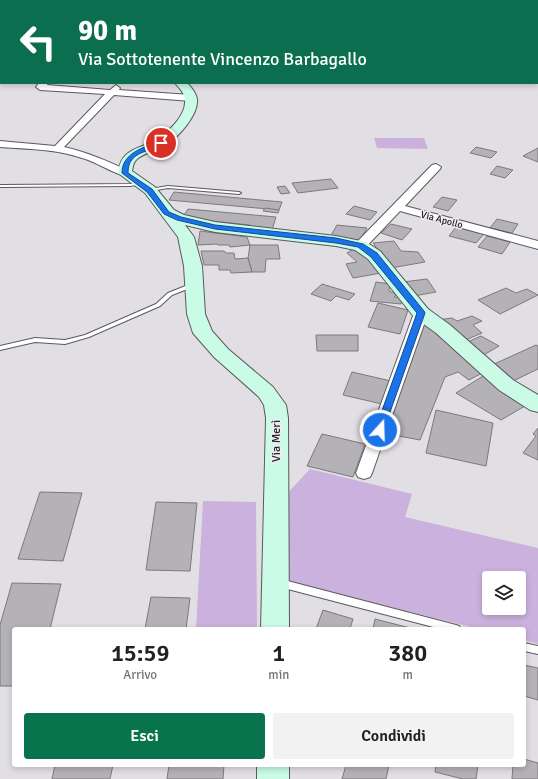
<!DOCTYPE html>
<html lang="it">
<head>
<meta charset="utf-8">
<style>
	body { margin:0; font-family:Signika,sans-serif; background:#f2f2f2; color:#222; height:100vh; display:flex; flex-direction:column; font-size:15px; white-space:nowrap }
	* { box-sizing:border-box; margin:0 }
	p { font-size:13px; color:#767676 }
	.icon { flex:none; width:22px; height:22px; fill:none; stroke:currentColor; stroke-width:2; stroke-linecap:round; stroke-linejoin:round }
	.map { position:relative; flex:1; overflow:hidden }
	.panel { position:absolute; left:12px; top:627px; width:514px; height:140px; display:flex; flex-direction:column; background:#fff; border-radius:4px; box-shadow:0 2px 6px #0003 }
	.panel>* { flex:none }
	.top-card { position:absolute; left:0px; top:0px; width:538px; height:84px; box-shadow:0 2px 6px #0003; background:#0b6e4f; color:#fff; overflow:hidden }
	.fabs { position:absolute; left:482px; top:571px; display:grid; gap:8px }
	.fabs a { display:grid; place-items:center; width:44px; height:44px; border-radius:4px; background:#fff; box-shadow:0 2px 6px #0003; font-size:20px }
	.pin { position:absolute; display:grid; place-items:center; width:34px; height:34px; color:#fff; margin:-17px; border:2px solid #fff; border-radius:50%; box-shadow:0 1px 4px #0007 }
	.me { position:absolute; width:44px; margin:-22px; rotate:20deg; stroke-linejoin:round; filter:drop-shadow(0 0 3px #0008) }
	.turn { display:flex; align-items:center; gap:14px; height:84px; padding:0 12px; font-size:18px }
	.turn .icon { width:52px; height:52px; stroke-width:2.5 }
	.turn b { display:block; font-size:28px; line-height:34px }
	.eta { display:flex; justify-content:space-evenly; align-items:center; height:68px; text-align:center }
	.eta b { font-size:24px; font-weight:600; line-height:28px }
	.cta { display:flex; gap:8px; margin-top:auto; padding:8px 12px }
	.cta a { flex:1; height:46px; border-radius:4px; background:#08734c; color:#fff; font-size:16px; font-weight:600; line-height:46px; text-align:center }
	.cta a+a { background:#f2f2f2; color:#222 }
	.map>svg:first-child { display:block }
</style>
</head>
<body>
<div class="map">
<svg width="538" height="779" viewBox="0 0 538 779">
	<rect width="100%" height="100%" fill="#e2dfe4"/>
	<g fill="#cbb1dd" fill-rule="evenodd">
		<path d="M 374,138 L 424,138 L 428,149 L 377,148 Z"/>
		<path d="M 310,469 L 412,494 L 405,517 L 538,548 L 538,644 L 524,640 L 524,629 L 479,629 L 281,580 L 282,499 ZM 489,578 L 519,578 L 519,608 L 489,608 Z"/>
		<path d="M 203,501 L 256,502 L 257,629 L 196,629 Z"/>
	</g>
	<g fill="#b5b2b7" stroke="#7c797e">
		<path d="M 476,147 L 489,150 L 497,152 L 491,158 L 470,153 Z"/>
		<path d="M 538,148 L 538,162 L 523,156 Z"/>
		<path d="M 497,166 L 513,170 L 505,178 L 490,174 Z"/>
		<path d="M 331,179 L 338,188 L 298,193 L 292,183 Z"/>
		<path d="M 285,186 L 290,193 L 281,194 L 277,187 Z"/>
		<path d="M 174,192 L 282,202 L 279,210 L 169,200 Z"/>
		<path d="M 442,197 L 457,200 L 448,211 L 433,207 Z"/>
		<path d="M 354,206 L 377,212 L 370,220 L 346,214 Z"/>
		<path d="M 265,208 L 279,210 L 278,213 L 263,211 Z"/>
		<path d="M 188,209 L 276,217 L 272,230 L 249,227 L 250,225 L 182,218 Z"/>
		<path d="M 497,219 L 518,224 L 512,233 L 490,228 Z"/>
		<path d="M 391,224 L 412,229 L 402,240 L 381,233 Z"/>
		<path d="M 337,225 L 367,228 L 360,240 L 330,237 Z"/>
		<path d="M 456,227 L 484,234 L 476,243 L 449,236 Z"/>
		<path d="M 200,231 L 247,237 L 250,245 L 230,247 L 229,245 L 218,245 L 217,244 L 198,245 Z"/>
		<path d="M 487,236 L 510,242 L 502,254 L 478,247 Z"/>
		<path d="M 394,241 L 401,251 L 418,252 L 425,262 L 391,268 L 373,243 Z"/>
		<path d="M 250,245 L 278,245 L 280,259 L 266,259 L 265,272 L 252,272 L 248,258 Z"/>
		<path d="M 355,248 L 369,256 L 381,273 L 353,278 L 346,264 L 357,262 L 347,253 Z"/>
		<path d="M 201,251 L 224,251 L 226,253 L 234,253 L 235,259 L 248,258 L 252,272 L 231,273 L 230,270 L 219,270 L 219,265 L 204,265 Z"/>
		<path d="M 427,279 L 436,292 L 414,296 L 403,282 Z"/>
		<path d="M 376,282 L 390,284 L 389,291 L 397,294 L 394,297 L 402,298 L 401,304 L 370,301 Z"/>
		<path d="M 322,284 L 355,294 L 349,300 L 336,296 L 331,301 L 311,294 Z"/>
		<path d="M 506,288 L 516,293 L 527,289 L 538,295 L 500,314 L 478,300 Z"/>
		<path d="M 378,303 L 408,310 L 400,334 L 368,327 Z"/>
		<path d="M 472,316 L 482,321 L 473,325 L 482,333 L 463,341 L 437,320 L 452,318 L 457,321 Z"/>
		<path d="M 423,320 L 484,372 L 469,380 L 458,372 L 445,377 L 420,440 L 383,433 Z"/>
		<path d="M 316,335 L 358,335 L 358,351 L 317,351 Z"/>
		<path d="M 481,336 L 499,346 L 482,356 L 465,343 Z"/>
		<path d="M 536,345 L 538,346 L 538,369 L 513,381 L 492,365 Z"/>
		<path d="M 352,372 L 391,381 L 382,404 L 343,395 Z"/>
		<path d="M 483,376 L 525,406 L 501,420 L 456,393 Z"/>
		<path d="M 436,410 L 493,423 L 486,466 L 426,453 Z"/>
		<path d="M 538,428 L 538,460 L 523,453 L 536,436 L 533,434 Z"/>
		<path d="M 322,434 L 365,444 L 353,477 L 307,466 Z"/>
		<path d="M 40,492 L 82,493 L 63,561 L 18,559 Z"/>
		<path d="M 156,502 L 197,503 L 190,571 L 146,570 Z"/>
		<path d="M 12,583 L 61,584 L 50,629 L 14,629 L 14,686 L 0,686 L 0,625 Z"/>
		<path d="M 151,597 L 190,598 L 186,629 L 145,629 Z"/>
		<path d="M 323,610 L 353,619 L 350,629 L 316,629 Z"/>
		<path d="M 375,619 L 414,629 L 373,629 Z"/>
		<path d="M 524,659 L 524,665 L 538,668 L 538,700 L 524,696 Z"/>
		<path d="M 524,759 L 538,763 L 538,779 L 512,779 L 513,765 L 524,765 Z"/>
		<path d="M 55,765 L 113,765 L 110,779 L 52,779 Z"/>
		<path d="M 169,765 L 224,765 L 223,779 L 167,779 Z"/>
		<path d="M 346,765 L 389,765 L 386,779 L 342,779 Z"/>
		<path d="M 436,765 L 478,765 L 476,779 L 463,779 L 435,772 Z"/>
	</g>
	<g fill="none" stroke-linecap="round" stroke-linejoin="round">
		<defs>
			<g id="lane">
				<rect x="347" y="0" width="4" height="1"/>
				<path d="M 140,182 L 142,182 L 142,184 L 130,186 L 0,187 L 0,185 L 130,184 Z"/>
				<path d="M 168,186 L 239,192 L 241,193 L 239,194 L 168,188 L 150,191 L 148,190 L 150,189 Z"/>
				<path d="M 193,283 L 196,285 L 195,286 L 172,295 L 160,306 L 89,337 L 65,344 L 35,342 L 0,350 L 0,346 L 35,338 L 65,340 L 85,335 L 156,304 L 168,293 Z"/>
				<path d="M 280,579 L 456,625 L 459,626 L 461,629 L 441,629 L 280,587 L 277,586 L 276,583 L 277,580 Z"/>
				<path d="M 524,643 L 538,646 L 538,654 L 524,651 Z"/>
			</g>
			<g id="street">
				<path d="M 163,0 L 170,0 L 163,1 Z"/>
				<path d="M 39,83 L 48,83 L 47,85 L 110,90 L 116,85 L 120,88 L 119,90 L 191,95 L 195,98 L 191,101 L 114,95 L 64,147 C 87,152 107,161 129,171 L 130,173 L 125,176 C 110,172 97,162 82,158 C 56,149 28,149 0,147 L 0,141 L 55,146 L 105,94 L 40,90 L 36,87 Z"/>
				<path d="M 436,164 L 441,167 L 440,169 L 405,206 L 538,241 L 538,249 L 400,211 L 364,249 L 356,249 L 354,246 L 356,243 L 432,165 Z"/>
				<path d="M 421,309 L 426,310 L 428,313 L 372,473 L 370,477 L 364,479 L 358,477 L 356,473 L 414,313 L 416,310 Z"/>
			</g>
			<g id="secondary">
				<rect x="0" y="11" width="1" height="6"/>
				<path d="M 175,83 L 187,83 C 191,87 196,93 197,99 C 199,115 177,139 164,146 C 156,151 143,153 136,160 C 133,163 133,167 132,171 L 155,187 L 174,210 L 184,215 L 215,222 L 336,236 L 366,242 L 380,251 L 428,309 L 450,325 L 513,380 L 538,395 L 538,412 L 530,410 L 499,390 L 436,333 L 414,317 L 368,259 L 355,250 L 336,246 L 215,232 L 185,225 L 194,237 L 202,266 L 205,314 L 212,331 L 228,349 L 273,387 L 286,405 L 288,418 L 289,629 L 261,629 L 266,418 L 264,405 L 259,397 L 214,357 L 193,333 L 187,314 L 184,266 L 178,237 L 145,193 L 118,173 C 119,165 121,159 127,154 C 134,148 144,146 152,142 C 166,135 187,116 185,99 C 184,92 179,88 175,83 Z"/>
				<rect x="257" y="765" width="32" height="14"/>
			</g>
		</defs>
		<use href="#lane" stroke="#5c595d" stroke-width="2"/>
		<use href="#street" stroke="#5c595d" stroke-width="2"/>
		<use href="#secondary" stroke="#5c595d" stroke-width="2"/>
		<use href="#lane" fill="#fff" fill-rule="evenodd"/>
		<use href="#street" fill="#fff" fill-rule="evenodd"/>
		<use href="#secondary" fill="#c9fbe6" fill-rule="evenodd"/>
	</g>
	<path fill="#1a73e8" stroke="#114b97" d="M 159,141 L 164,143 C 150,153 128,150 128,173 L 152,189 L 169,212 L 181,217 L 215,225 L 336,238 L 363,244 L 377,253 L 424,311 L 425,313 L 383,432 L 380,433 L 375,430 L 417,313 L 371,257 L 358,247 L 336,243 L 215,229 L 177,220 L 164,214 L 147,192 L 122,173 C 122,153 143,148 159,141 Z"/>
	<g text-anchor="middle" stroke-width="3" stroke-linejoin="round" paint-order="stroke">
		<g font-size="10" fill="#252426" stroke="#efecf1">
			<text transform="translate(442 219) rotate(15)" y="4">Via Apollo</text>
		</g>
		<g font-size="12" fill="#252426" stroke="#efecf1">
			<text transform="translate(276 441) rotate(-90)" y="4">Via Merì</text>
		</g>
	</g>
</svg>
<div class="fabs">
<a><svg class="icon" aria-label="layers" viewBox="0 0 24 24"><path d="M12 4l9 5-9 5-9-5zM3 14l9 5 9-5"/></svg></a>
</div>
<div class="pin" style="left:161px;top:143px;background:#d93025"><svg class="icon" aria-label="arrive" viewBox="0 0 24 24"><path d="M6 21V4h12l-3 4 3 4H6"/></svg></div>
<svg class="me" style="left:380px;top:430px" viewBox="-20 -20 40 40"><circle r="17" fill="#1a73e8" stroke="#fff" stroke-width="3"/><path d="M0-11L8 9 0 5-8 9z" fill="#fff"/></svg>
<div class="top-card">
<div class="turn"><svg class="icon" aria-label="left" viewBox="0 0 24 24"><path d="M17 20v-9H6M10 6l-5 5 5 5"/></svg><div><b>90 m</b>Via Sottotenente Vincenzo Barbagallo</div></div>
</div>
<section class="panel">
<div class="eta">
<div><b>15:59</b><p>Arrivo</p></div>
<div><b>1</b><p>min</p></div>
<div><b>380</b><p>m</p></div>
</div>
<div class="cta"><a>Esci</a><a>Condividi</a></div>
</section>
</div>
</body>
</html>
